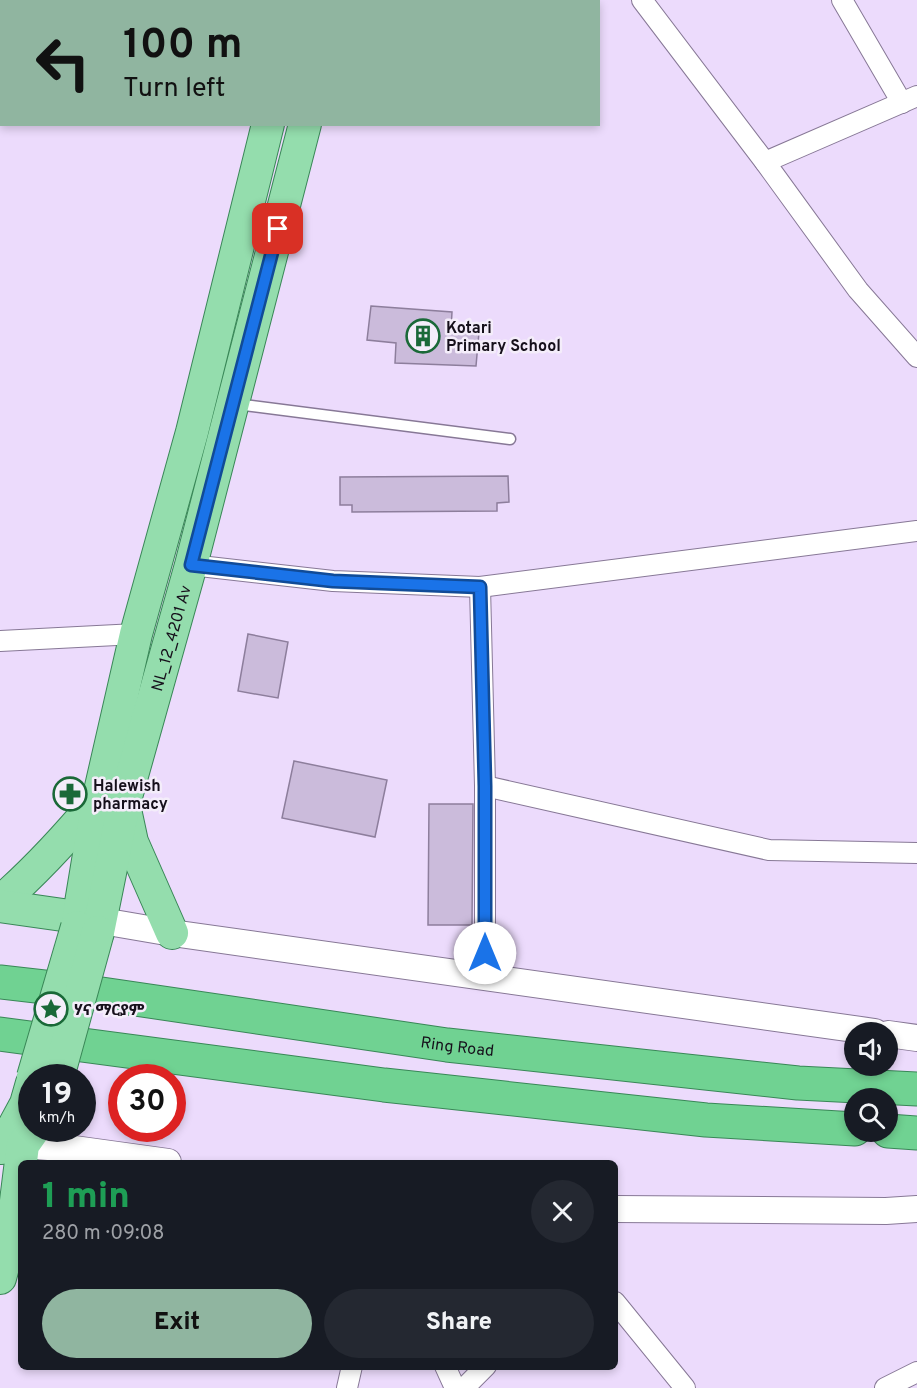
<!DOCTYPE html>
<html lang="en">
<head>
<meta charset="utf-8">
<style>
	body { margin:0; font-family:Overpass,"Noto Sans Ethiopic",sans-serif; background:#242831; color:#f1f3f6; height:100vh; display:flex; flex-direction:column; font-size:22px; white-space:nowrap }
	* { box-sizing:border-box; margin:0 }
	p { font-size:20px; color:#9ea1a6 }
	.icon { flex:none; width:33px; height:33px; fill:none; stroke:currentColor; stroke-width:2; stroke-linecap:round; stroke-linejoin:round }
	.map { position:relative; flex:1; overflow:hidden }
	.drawer { position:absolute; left:18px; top:1160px; width:600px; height:210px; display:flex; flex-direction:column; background:#171b24; border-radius:9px; box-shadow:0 3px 9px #0003 }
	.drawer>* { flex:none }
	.hud { position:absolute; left:0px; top:0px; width:600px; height:126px; box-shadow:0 3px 9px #0003; background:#90b5a0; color:#111; overflow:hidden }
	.buttons { position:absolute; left:844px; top:1022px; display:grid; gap:12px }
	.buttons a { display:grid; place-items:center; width:54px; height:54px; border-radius:50%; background:#171b24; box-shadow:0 3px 9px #0003; font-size:30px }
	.speed { position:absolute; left:18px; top:1064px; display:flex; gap:12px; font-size:30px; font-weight:700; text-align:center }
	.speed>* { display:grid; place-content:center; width:78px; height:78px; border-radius:50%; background:#171b24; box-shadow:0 3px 9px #0003; line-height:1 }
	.speed small { font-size:15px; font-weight:400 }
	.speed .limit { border:9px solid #d22; background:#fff; color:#111 }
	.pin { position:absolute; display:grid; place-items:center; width:51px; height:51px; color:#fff; margin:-26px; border-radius:12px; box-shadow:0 3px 9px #0006 }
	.me { position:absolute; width:66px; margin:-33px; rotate:0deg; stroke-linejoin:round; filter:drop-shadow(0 0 4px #0008) }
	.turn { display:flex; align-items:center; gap:21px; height:126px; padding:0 24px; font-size:27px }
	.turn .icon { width:78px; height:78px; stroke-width:2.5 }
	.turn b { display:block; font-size:42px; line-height:51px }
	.round { display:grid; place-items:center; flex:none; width:63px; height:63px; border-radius:32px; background:#242831 }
	.overview { display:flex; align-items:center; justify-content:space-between; height:102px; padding:0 24px }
	h1 { font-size:36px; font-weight:800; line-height:45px; color:#1e9e55 }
	.action { display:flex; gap:12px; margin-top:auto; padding:12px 24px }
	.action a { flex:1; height:69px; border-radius:36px; background:#90b5a0; color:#111; font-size:24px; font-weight:800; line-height:69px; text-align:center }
	.action a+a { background:#242831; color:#f1f3f6 }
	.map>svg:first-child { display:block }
</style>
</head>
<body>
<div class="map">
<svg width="917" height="1388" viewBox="0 0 917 1388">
	<rect width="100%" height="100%" fill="#ecdbfc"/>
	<g fill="#cbbbdb" stroke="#8d7e9c" stroke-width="1.5">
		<path d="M 371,306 L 452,312 L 451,330 L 479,332 L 476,366 L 395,363 L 396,343 L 367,340 Z"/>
		<path d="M 508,476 L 509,502 L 497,503 L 497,511 L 352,512 L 352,505 L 340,505 L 340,477 Z"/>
		<path d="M 248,634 L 288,642 L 278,698 L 238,691 Z"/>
		<path d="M 294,761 L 387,780 L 375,837 L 282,818 Z"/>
		<path d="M 429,804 L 473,804 L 472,925 L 428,925 Z"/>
	</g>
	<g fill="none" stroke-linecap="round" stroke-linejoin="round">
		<defs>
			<path id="service" d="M 236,404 L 510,439"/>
			<g id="minor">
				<path d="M 642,0 L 765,162 L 858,290 L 917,357"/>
				<path d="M 842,0 L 902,103"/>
				<path d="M 0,69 L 2,69"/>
				<path d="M 765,162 L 917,96"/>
				<path d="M 191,565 L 333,581 L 480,587 L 917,531"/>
				<path d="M 480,587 L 485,786 L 485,977"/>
				<path d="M 0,641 L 136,634"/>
				<path d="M 485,786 L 769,850 L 917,853"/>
				<path d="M 615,1302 L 685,1388"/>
				<path d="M 445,1366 L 455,1388"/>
				<path d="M 347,1388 L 352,1366"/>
				<path d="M 464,1388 L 486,1366"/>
				<path d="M 885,1388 L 917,1372"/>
			</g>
			<g id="tertiary">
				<path d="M 102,921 L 172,933 L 875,1032"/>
				<path d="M 888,1034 L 917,1038"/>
				<path d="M 8,1142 L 23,1145 L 74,1149 L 168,1162"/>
				<path d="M 615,1209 L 886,1211 L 917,1209"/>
			</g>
			<g id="primary">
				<path d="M 299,2 L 300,0"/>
				<path d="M 337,2 L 338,0"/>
				<path d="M 126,814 L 132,842 L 172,933"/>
				<path d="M 0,902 C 37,870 66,838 97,801"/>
				<path d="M 0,906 L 98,920"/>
				<path d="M 77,927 L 98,800 L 136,634 L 192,432 L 268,124"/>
				<path id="s1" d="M 98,932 L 124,804 L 191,565 L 305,124"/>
				<path d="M 2,1148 L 26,1104 L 32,1083"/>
				<path d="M 0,1278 L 12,1233 L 23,1145 L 35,1128"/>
			</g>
			<g id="trunk">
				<path id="s2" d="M 0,982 L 88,992 L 447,1045 L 798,1083 L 917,1089"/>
				<path d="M 0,1034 L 384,1085 L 706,1120 L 855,1129"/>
				<path d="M 888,1131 L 917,1133"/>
			</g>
		</defs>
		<use href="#service" stroke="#877896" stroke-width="13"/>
		<use href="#minor" stroke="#877896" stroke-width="22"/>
		<use href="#tertiary" stroke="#877896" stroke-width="28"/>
		<use href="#primary" stroke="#398757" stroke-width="34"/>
		<use href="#trunk" stroke="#398757" stroke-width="35"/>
		<use href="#service" stroke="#fff" stroke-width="10"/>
		<use href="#minor" stroke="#fff" stroke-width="20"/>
		<use href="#tertiary" stroke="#fff" stroke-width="26"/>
		<use href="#primary" stroke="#94ddad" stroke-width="32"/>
		<use href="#trunk" stroke="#70d292" stroke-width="33"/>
		<defs>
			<g id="primary-bridge">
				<path d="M 33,1077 L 77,927"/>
				<path d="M 58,1077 L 98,932"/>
			</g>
		</defs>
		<use href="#primary-bridge" stroke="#398757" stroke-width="34" stroke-linecap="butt"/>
		<use href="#primary-bridge" stroke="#94ddad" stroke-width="32"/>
	</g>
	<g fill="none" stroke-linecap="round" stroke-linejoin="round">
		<defs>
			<path id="route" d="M 278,229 L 191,565 L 333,581 L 480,587 L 485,786 L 485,953"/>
		</defs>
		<use href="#route" stroke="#114b97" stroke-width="15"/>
		<use href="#route" stroke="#1a73e8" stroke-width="10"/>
	</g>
	<defs>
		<symbol id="building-ring" viewBox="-11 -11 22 22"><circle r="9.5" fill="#f4edfa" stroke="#1a6938" stroke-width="1.5"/><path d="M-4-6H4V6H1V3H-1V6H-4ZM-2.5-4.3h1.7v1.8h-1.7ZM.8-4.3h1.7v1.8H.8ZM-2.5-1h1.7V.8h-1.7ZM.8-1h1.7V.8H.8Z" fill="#1a6938"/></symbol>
		<symbol id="pharmacy-ring" viewBox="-11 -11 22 22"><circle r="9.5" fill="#f4edfa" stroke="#1a6938" stroke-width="1.5"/><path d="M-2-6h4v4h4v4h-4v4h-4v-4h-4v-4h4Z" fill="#1a6938"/></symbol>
		<symbol id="sight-ring" viewBox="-11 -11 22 22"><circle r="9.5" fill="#f4edfa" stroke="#1a6938" stroke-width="1.5"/><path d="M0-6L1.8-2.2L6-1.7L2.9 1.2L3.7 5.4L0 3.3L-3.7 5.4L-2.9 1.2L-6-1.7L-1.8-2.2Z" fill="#1a6938"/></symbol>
	</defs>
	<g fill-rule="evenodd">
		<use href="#building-ring" x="404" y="317" width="38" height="38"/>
		<use href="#pharmacy-ring" x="51" y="775" width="38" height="38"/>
		<use href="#sight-ring" x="32" y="990" width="38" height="38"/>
	</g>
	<g text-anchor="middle" stroke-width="5" stroke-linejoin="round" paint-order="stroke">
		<g font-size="16" font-weight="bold" fill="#16101b" stroke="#f4edfa" text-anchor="start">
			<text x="446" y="333">Kotari<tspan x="446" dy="18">Primary School</tspan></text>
			<text x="93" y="791">Halewish<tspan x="93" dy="18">pharmacy</tspan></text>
			<text x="74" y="1015">ሃና ማርያም</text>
		</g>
		<g font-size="16" fill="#16101b" stroke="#f4edfa">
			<text dy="6" stroke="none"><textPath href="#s1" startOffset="303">NL_12_4201 Av</textPath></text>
			<text dy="6" stroke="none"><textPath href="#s2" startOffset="462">Ring Road</textPath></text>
		</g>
	</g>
</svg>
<div class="buttons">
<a><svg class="icon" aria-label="sound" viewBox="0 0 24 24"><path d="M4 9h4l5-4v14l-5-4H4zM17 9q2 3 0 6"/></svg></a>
<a><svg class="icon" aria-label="search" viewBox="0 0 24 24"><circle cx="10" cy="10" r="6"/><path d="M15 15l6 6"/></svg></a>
</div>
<div class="speed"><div>19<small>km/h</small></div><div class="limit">30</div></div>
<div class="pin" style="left:278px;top:229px;background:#d93025"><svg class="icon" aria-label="arrive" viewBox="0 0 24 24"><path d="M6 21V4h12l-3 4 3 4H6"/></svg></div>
<svg class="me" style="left:485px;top:953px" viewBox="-20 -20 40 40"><circle r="19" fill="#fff"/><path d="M0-13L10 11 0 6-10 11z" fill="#1a73e8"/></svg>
<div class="hud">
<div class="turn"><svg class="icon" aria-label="left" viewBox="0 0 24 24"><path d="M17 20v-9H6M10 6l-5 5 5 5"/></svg><div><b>100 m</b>Turn left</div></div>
</div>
<section class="drawer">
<div class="overview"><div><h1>1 min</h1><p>280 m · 09:08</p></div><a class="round"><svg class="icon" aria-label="close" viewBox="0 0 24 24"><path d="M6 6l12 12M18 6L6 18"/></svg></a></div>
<div class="action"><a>Exit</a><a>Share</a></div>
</section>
</div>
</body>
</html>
